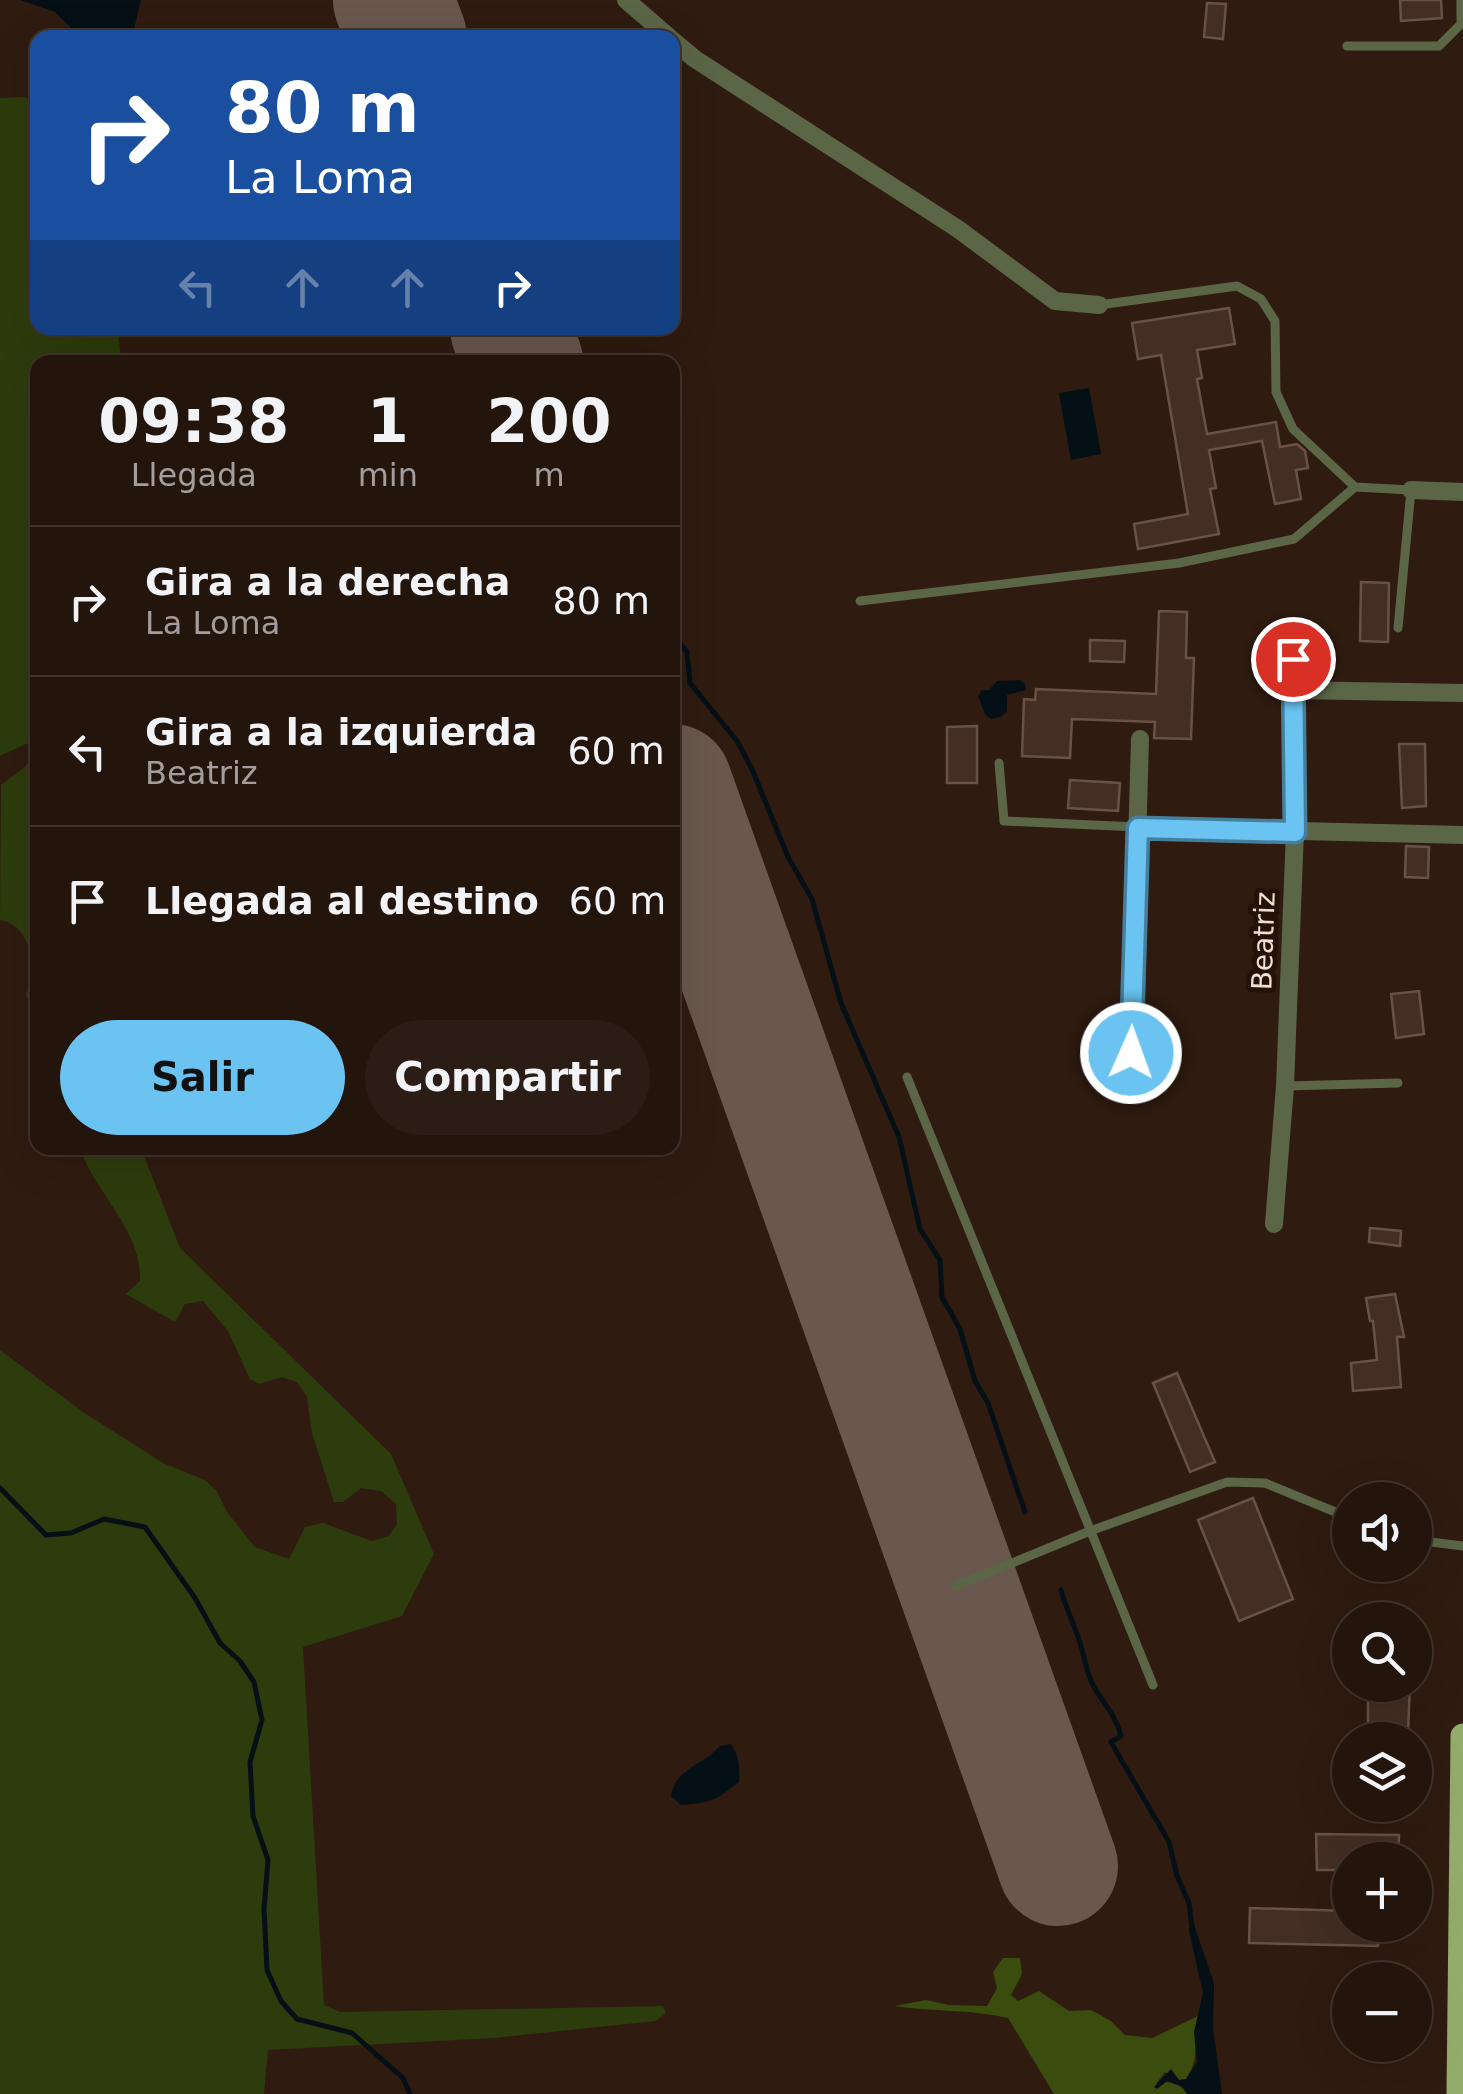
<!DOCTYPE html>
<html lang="es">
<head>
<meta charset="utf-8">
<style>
	body { margin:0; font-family:"DejaVu Sans",sans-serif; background:#2b1d15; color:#f1f3f6; height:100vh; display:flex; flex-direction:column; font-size:38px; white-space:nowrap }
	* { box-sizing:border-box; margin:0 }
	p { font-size:32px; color:#a39e9d }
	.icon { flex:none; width:55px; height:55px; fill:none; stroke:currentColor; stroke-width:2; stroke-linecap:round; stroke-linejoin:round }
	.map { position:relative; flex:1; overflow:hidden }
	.sheet { position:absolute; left:30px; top:355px; width:650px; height:800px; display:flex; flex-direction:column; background:#23140c; border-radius:20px; box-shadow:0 10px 40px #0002,0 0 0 2px #40332d }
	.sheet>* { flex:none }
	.hud { position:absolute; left:30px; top:30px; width:650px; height:305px; border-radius:20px; box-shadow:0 10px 40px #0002,0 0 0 2px #40332d; background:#1a4fa0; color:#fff; overflow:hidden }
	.buttons { position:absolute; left:1332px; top:1482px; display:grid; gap:20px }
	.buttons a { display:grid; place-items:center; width:100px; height:100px; border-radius:50%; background:#23140c; box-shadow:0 10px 40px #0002,0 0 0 2px #40332d; font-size:50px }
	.pin { position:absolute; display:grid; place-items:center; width:85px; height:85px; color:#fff; margin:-42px; border:5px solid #fff; border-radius:50%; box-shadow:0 2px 10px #0007 }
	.me { position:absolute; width:110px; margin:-55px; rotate:2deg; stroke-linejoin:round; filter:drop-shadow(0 0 8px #0008) }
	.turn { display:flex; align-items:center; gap:35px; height:210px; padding:0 30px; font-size:45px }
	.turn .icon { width:130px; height:130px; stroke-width:2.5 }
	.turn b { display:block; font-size:70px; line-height:85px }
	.lanes { display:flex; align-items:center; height:95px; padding:0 30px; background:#0003; justify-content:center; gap:50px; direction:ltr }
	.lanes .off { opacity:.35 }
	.eta { display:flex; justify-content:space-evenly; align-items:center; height:170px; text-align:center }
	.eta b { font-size:60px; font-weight:800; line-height:70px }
	.primary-button { display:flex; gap:20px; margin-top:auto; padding:20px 30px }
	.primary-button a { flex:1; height:115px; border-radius:60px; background:#6ac3f1; color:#111; font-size:40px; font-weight:800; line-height:115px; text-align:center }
	.primary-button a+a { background:#2b1d15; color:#f1f3f6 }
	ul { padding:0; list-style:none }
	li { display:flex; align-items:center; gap:30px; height:150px; padding:0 30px; border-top:2px solid #40332d }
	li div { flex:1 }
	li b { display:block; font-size:38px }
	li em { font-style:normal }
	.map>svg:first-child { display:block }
</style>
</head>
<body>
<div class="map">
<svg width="1463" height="2094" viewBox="0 0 1463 2094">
	<rect width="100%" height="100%" fill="#2f1b10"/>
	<g fill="#2d3c0c">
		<path d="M 25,97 L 37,105 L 38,328 L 118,328 L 121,362 L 38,362 L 37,739 L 0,756 L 0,98 Z"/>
		<path d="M 37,749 L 37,1027 L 26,995 C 35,970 34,926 0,920 L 1,785 L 25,767 Z"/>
		<path d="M 80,1148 L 141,1148 L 180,1248 L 391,1454 L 434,1554 L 402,1616 L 303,1647 L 324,2005 L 340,2012 L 663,2006 L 666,2013 L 656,2021 L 494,2038 L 268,2050 L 264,2094 L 0,2094 L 0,1350 L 83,1412 L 163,1463 L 205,1480 L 216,1490 L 227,1512 L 255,1547 L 289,1559 L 305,1527 L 323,1523 L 372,1541 L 389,1536 L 397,1524 L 396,1504 L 381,1491 L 361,1488 L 343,1502 L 334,1502 L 312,1433 L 307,1397 L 297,1382 L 282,1377 L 259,1384 L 250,1379 L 228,1331 L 203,1301 L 185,1304 L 175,1322 L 126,1294 L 140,1281 C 142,1229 95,1194 80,1148 Z"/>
	</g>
	<path fill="#3a4c0e" d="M 1003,1958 L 1020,1958 L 1022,1974 L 1011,1995 L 1018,2001 L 1039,1991 L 1069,2011 L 1091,2010 L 1111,2021 L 1125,2035 L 1152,2038 L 1198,2016 C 1190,2044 1203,2052 1186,2079 L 1179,2080 L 1165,2072 L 1156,2084 C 1168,2080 1180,2082 1187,2094 L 1054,2094 L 1008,2018 C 971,2009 932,2012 894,2006 L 926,2000 L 949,2005 L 987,2006 L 997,1988 L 993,1972 Z"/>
	<g fill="#041015">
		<path d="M 20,0 L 141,0 L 134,29 L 127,37 L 81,38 L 55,12 Z"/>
		<path d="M 1089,388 L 1101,454 L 1071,460 L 1059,393 Z"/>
		<path d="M 1019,680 L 1025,684 L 1026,690 L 1007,695 L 1007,711 L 1001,717 L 991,719 L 985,714 L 978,696 L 982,690 L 989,690 L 997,681 Z"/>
		<path d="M 731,1744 C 739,1755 740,1769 739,1782 C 714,1802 712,1802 681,1805 L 671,1796 C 675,1768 704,1765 720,1746 Z"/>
		<path d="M 1191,1916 L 1214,1983 L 1213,2028 L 1222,2094 L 1187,2094 L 1183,2087 L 1167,2081 L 1157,2089 L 1154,2087 L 1171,2069 L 1179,2080 L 1186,2079 L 1197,2062 L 1194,2032 L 1203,1993 L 1189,1931 Z"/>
	</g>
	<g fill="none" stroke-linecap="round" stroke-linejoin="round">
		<g stroke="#041015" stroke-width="5">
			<path d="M 672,635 L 687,652 L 690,683 L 737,741 L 752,769 L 788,857 L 812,899 L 841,1003 L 899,1137 L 920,1229 L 940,1260 L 942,1297 L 960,1329 L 975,1381 L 988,1403 L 1025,1512"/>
			<path d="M 0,1488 L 46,1535 L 71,1533 L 104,1519 L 145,1527 L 195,1598 L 220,1643 L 240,1661 L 254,1682 L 262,1720 L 250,1762 L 253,1816 L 268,1860 L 264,1909 L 267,1970 L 281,2001 L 297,2019 L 352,2033 L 403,2078 L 410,2094"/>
			<path d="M 1061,1590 C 1066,1610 1077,1629 1082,1650 C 1086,1663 1087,1675 1094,1687 C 1104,1704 1116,1716 1121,1736 L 1111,1742 L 1169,1842 L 1177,1876 L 1189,1903 L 1192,1927"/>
		</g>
		<g stroke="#6a584e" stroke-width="120">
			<path d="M 393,0 L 407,38"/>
			<path d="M 510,328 L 523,362"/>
			<path d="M 672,784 L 1058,1866"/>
		</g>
	</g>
	<g fill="#442e23" stroke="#695145" stroke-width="2.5">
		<path d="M 1400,0 L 1441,0 L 1442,18 L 1401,21 Z"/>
		<path d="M 1207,3 L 1226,4 L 1223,39 L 1204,37 Z"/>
		<path d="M 1229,308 L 1235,344 L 1197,350 L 1202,378 L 1197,379 L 1207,434 L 1276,422 L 1280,447 L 1297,444 L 1305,451 L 1308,468 L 1296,470 L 1301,499 L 1275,504 L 1262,441 L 1209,450 L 1216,488 L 1210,489 L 1219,534 L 1138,549 L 1134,524 L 1188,514 L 1161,355 L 1138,359 L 1132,323 Z"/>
		<path d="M 1361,582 L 1389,583 L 1388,642 L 1360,641 Z"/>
		<path d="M 1159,611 L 1187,612 L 1186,658 L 1194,658 L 1191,739 L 1154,738 L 1155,722 L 1072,719 L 1070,758 L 1022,756 L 1024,699 L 1035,700 L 1036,689 L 1156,694 Z"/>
		<path d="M 1090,640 L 1125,641 L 1124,662 L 1090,661 Z"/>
		<path d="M 977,726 L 977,783 L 947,783 L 947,727 Z"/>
		<path d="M 1399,744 L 1425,744 L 1426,806 L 1402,808 Z"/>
		<path d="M 1070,780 L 1120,783 L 1118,811 L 1068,808 Z"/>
		<path d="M 1406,846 L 1429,847 L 1428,878 L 1405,877 Z"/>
		<path d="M 1419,991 L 1424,1034 L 1396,1038 L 1391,994 Z"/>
		<path d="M 1370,1228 L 1401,1231 L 1400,1246 L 1369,1242 Z"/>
		<path d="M 1395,1294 L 1404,1337 L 1397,1337 L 1401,1387 L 1353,1391 L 1351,1363 L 1377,1360 L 1373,1321 L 1370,1321 L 1366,1298 Z"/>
		<path d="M 1177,1373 L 1215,1462 L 1190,1472 L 1153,1383 Z"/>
		<path d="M 1253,1498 L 1293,1599 L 1239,1621 L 1198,1520 Z"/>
		<path d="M 1368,1685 L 1410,1685 L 1408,1732 L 1368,1730 Z"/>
		<path d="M 1316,1834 L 1399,1835 L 1398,1860 L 1350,1860 L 1350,1870 L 1317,1870 Z"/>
		<path d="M 1250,1908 L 1350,1911 L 1350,1925 L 1378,1925 L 1378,1946 L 1249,1943 Z"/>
	</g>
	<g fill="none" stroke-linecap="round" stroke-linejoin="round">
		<g stroke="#5b6647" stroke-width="9">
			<path d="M 1347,46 L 1439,46 L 1461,24 L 1461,0"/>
			<path d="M 1099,305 L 1237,286 L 1261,299 L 1275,321 L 1276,392 L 1293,429 L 1355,487 L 1411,490 L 1398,628"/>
			<path d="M 860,601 L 1179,563 L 1294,539 L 1355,487"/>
			<path d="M 999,763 L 1004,821 L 1138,827"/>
			<path d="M 907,1077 L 1153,1685"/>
			<path d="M 1285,1086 L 1398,1083"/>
			<path d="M 1415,1540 L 1463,1546"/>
			<path d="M 956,1586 L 1090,1531 L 1227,1482 L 1265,1483 L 1350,1518"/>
		</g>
		<g stroke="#5b6647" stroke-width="18">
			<path d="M 626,0 L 670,38"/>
			<path d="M 672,40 L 695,59 L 958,229 L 1055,301 L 1099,305"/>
			<path d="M 1411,490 L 1463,492"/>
			<path d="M 1295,690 L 1463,693"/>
			<path d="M 1138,827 L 1463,835"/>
			<path d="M 1130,1090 L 1140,739"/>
			<path d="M 1274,1224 L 1285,1086 L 1295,831 L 1293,659"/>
		</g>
		<path stroke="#94ac6b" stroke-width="25" d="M 1459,2094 L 1463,1736"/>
	</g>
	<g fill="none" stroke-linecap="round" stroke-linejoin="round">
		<defs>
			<path id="route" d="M 1131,1053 L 1138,828 L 1295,832 L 1293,659"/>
		</defs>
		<use href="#route" stroke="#457f9d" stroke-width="25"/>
		<use href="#route" stroke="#6ac3f1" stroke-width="18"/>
	</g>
	<g text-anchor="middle" stroke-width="10" stroke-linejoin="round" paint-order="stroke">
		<g font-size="28" fill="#edded7" stroke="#251207">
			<text transform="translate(1263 941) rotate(-88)" y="10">Beatriz</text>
		</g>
	</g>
</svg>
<div class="buttons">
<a><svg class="icon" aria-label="sound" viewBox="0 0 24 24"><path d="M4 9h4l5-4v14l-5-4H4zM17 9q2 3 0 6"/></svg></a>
<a><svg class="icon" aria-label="search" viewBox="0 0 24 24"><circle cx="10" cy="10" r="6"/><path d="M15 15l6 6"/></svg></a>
<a><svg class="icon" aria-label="layers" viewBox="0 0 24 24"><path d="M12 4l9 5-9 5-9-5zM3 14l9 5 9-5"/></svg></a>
<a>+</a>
<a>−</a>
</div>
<div class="pin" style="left:1293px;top:659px;background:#d93025"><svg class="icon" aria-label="arrive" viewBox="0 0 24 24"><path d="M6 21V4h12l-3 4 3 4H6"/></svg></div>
<svg class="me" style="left:1131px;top:1053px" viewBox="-20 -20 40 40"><circle r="17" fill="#6ac3f1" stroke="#fff" stroke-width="3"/><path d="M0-11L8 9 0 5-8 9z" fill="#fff"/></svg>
<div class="hud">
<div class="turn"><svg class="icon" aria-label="right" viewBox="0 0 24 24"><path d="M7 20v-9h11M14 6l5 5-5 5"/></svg><div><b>80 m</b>La Loma</div></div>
<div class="lanes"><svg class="icon off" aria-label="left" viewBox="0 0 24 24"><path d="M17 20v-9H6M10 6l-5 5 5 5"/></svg><svg class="icon off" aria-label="ahead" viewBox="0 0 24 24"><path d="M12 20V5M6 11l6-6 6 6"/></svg><svg class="icon off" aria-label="ahead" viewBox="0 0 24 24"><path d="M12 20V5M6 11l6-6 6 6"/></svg><svg class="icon" aria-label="right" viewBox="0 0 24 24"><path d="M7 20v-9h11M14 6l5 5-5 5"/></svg></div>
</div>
<section class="sheet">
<div class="eta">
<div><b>09:38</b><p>Llegada</p></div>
<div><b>1</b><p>min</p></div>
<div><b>200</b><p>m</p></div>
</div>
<ul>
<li><svg class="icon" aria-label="right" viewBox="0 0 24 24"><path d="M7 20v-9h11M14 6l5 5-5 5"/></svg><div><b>Gira a la derecha</b><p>La Loma</p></div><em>80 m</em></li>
<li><svg class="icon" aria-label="left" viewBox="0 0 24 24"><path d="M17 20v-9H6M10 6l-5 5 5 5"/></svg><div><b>Gira a la izquierda</b><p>Beatriz</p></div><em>60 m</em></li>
<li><svg class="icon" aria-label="arrive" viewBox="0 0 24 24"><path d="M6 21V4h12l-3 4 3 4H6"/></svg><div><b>Llegada al destino</b></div><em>60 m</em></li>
</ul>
<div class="primary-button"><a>Salir</a><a>Compartir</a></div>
</section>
</div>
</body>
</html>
